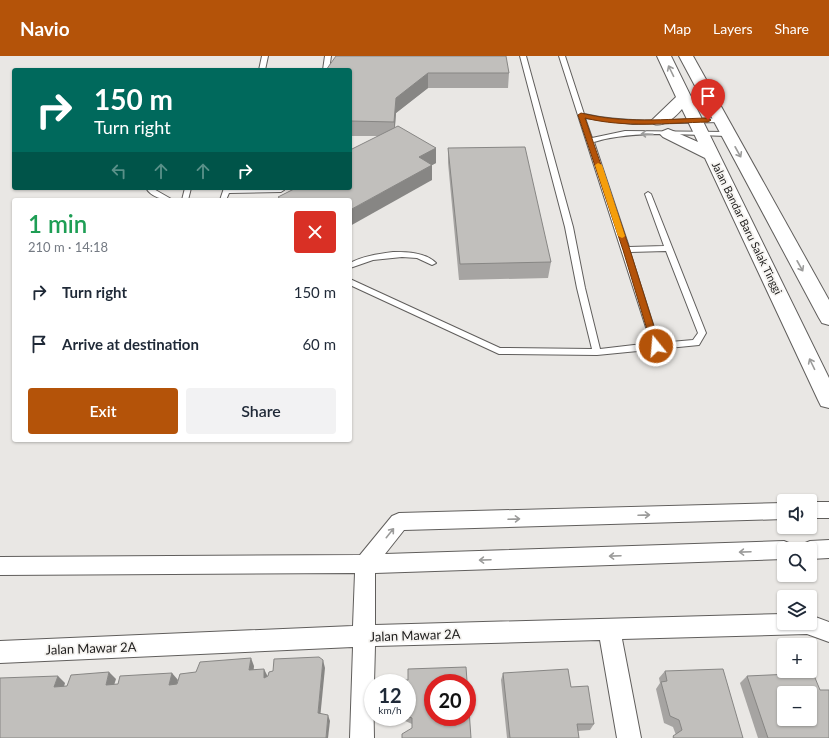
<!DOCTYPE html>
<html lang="en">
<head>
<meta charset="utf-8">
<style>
	body { margin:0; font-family:Lato,sans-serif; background:#f2f2f3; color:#1f2937; height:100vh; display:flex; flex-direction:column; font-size:15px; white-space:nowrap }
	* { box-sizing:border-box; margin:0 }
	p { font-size:13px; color:#747a83 }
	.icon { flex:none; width:22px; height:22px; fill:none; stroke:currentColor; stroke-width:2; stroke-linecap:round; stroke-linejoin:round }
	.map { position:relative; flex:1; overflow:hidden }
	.sheet { position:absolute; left:12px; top:142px; width:340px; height:244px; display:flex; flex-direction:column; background:#fff; border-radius:4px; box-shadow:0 1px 3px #0004 }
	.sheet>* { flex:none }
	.guide { position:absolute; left:12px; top:12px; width:340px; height:122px; border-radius:4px; box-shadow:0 1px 3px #0004; background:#00695c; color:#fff; overflow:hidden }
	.buttons { position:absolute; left:777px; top:438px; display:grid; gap:8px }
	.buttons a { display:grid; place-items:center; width:40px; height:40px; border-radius:4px; background:#fff; box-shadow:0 1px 3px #0004; font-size:20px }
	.speed { position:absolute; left:364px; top:618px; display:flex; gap:8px; font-size:20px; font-weight:700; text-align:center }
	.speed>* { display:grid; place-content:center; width:52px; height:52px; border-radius:50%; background:#fff; box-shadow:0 1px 3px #0004; line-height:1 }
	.speed small { font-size:10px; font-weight:400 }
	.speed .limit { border:6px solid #d22; background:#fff; color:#111 }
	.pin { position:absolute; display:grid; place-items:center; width:34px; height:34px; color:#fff; margin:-41px -17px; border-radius:50% 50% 50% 0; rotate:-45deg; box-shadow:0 0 4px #0007 }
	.pin .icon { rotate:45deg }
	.me { position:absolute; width:44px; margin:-22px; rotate:343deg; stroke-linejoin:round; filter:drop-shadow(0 0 3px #0008) }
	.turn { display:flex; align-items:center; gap:14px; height:84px; padding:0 16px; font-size:18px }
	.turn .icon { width:52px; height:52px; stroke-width:2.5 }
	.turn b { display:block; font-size:28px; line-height:34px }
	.lanes { display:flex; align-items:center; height:38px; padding:0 16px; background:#0003; justify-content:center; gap:20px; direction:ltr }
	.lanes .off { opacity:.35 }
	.round { display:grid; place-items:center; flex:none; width:42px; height:42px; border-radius:4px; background:#f2f2f3 }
	.headline { display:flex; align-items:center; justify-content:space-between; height:68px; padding:0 16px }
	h1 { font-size:24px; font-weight:600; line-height:30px; color:#1e9e55 }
	.primary-button { display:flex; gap:8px; margin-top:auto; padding:8px 16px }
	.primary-button a { flex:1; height:46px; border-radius:4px; background:#b45309; color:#fff; font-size:16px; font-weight:600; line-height:46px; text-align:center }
	.primary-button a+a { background:#f2f2f3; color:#1f2937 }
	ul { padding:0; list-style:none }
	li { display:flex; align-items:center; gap:12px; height:52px; padding:0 16px }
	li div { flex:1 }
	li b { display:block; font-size:15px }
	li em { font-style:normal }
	header { display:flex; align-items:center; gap:24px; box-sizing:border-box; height:56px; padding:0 20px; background:#b45309; color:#fff }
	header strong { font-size:19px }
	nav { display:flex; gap:22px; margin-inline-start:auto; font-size:14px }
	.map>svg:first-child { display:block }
</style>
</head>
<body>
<header>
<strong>Navio</strong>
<nav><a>Map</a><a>Layers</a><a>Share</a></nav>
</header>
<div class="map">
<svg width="829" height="682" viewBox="0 0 829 682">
	<rect width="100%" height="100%" fill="#e9e7e4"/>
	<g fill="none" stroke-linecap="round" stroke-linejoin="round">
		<defs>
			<g id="lane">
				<path d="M 262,0 L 268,0 L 265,14 L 259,14 Z"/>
				<path d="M 325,0 L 331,0 L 329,14 L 323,14 Z"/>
				<path d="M 520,0 L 526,0 L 573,171 L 585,232 L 600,293 L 651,287 L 559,0 L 565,0 L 584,58 C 629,68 675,64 721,62 L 724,64 L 721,66 L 633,68 L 585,62 L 592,82 L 625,75 L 728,76 L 731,78 L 728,80 C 686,79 633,74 594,86 L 629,191 L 664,190 L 645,138 L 648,136 L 651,138 L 706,277 L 699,289 L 597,299 L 499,298 L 350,229 L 350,223 L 500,292 L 592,293 L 577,232 L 565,171 ZM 666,195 L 698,277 L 693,284 L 659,287 L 630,196 Z"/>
				<path d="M 146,132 L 152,132 L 173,144 C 163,144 151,141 146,132 Z"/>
				<path d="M 185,132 L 191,132 L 188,144 L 182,144 Z"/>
				<path d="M 224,132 L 281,132 L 284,134 L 281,136 L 229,137 L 226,144 L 220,144 Z"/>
				<path d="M 393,196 C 407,196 425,196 436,207 L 432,209 L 417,202 L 402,201 L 373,204 L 350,212 L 350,207 C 363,200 378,198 393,196 Z"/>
			</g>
			<g id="street">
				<rect x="810" y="446" width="19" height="16"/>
				<path d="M 784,447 L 784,463 L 404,474 L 385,498 L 784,485 L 791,488 L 794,493 L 784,493 L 784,503 L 375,517 L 375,569 L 784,558 L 784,567 L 810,567 L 810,559 L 829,566 L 829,586 L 807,578 L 622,583 L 641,682 L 617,682 L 600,584 L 375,590 L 374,627 L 373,627 L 374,682 L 350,682 L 353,591 L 0,607 L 0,585 L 353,570 L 355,517 L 0,519 L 0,501 L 360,499 L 392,460 L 399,457 Z"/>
				<path d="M 829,484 L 829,502 L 810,503 L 810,493 L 800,493 L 803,488 L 810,485 Z"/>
			</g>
			<g id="secondary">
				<path d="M 657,0 L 671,0 L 829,322 L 829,352 L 821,350 L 818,344 L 705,102 L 663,81 L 660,78 L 663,75 L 668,73 L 673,75 L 698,86 L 682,53 C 675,61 665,71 654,68 L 651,65 L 676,41 Z"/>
				<path d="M 679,0 L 693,0 L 829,244 L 829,269 L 822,267 L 819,262 Z"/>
			</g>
		</defs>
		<use href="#lane" stroke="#605e5c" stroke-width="2"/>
		<use href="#street" stroke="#605e5c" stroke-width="2"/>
		<use href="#secondary" stroke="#605e5c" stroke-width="2"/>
		<use href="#lane" fill="#fff" fill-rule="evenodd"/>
		<use href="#street" fill="#fff" fill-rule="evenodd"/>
		<use href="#secondary" fill="#fff" fill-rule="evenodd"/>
	</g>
	<g fill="#a6a4a2">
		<path d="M 350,14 L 509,17 L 508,32 L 428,32 L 396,57 L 395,72 L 436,92 L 436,107 L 432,109 L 432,124 L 350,144 L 279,144 L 278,141 L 294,133 L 294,132 L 350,132 L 378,80 L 350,80 Z"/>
		<path d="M 448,92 L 551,206 L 548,222 L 459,224 L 448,107 Z"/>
		<path d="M 466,611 L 412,673 L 412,668 L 403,664 L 403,661 L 407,661 L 407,627 L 408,624 Z"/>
		<path d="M 665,615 L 743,682 L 672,682 L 676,679 L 673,671 L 664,667 L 656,633 L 660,627 L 659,622 Z"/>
		<path d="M 503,617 L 571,631 L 594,668 L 590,674 L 578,675 L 579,682 L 507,682 L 501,624 Z"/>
		<path d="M 747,620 L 829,682 L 758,682 L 740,627 Z"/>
	</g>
	<g fill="#878684">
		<path d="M 428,17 L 428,32 L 396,57 L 394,80 L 394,66 L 396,42 Z"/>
		<path d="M 436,92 L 436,107 L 419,116 L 419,101 Z"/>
		<path d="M 432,109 L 432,124 L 350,170 L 350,154 Z"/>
		<path d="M 251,602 L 254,610 L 253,621 L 249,614 Z"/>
		<path d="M 323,604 L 325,612 L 320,663 L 318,657 Z"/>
		<path d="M 264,613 L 268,621 L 264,622 Z"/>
		<path d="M 109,616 L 116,623 L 112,636 L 106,629 Z"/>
		<path d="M 172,617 L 178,624 L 174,636 L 169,629 Z"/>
		<path d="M 58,620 L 65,627 L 62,638 L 54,631 Z"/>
		<path d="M 328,659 L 330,665 L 328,682 L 326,682 Z"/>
	</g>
	<g fill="#c1bfbc" stroke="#878684" fill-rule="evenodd">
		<path d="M 336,0 L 506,0 L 509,17 L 428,17 L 396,42 L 394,66 L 350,65 L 350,14 L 326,14 Z"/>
		<path d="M 398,70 L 436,92 L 419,101 L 432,109 L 350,154 L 350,144 L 282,144 L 278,141 L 296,132 L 350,132 L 350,94 Z"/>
		<path d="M 525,91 L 551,206 L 460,208 L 448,92 Z"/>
		<path d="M 319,601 L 323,604 L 318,657 L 328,659 L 326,682 L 0,682 L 0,622 L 58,620 L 54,631 L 67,630 L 71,619 L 109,616 L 106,629 L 118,628 L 120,620 L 172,617 L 169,629 L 177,628 L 180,618 L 196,616 L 200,606 L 251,602 L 249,614 L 264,613 L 264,622 L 268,620 L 269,616 L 273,615 L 274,603 Z"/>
		<path d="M 466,611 L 471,682 L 402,682 L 402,678 L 412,672 L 412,662 L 407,660 L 407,627 L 402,627 L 402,624 L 408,624 L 408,613 ZM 433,627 L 467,627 L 467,661 L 433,661 Z"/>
		<path d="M 568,613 L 571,631 L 588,630 L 594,668 L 577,668 L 579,682 L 510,682 L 503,617 Z"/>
		<path d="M 723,613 L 743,682 L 674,682 L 673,680 L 682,674 L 679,664 L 670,660 L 661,626 L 667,625 L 665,615 Z"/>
		<path d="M 813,617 L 820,634 L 829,634 L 829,682 L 768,682 L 747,620 ZM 784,637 L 810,637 L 810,663 L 784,663 Z"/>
	</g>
	<defs><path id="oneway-shaft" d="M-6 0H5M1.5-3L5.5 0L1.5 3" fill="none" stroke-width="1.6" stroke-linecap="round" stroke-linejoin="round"/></defs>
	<g stroke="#9b9b9a">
		<use href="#oneway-shaft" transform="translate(671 15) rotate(-116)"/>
		<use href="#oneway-shaft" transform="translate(647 78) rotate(-178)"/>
		<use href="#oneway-shaft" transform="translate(738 96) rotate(61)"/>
		<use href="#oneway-shaft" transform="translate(800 210) rotate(61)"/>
		<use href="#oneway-shaft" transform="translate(812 308) rotate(-116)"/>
		<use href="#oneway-shaft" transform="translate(644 459) rotate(-2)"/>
		<use href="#oneway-shaft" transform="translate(514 463) rotate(-2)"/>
		<use href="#oneway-shaft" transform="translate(390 477) rotate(-51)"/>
		<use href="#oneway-shaft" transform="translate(745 496) rotate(178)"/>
		<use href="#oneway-shaft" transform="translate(615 500) rotate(178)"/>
		<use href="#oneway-shaft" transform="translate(485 504) rotate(178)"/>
	</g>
	<path fill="#b45309" stroke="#753606" d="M 581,57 C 624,68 665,63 708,62 L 711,64 L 708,66 C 667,67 625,72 585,62 L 630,194 L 660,290 L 659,292 L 653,292 L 652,290 L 623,194 L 578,59 Z"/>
	<path fill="#f59e0b" d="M 598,107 L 602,109 L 625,180 L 624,181 L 622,182 L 618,180 L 595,109 Z"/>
	<g text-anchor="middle" stroke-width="3.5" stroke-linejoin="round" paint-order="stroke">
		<g font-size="11" fill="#21201f" stroke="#f6f4f1">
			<text transform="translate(747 172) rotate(64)" y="4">Jalan Bandar Baru Salak Tinggi</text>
		</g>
		<g font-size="13" fill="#21201f" stroke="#f6f4f1">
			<text transform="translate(415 579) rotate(-2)" y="5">Jalan Mawar 2A</text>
			<text transform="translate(91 592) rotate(-2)" y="5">Jalan Mawar 2A</text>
		</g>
	</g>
</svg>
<div class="buttons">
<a><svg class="icon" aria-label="sound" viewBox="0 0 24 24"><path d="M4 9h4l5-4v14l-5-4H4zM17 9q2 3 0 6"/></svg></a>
<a><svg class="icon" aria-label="search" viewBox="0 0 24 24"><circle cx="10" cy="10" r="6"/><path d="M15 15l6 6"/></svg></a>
<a><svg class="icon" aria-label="layers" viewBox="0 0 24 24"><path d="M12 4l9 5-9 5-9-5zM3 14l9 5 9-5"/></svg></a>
<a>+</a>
<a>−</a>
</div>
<div class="speed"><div>12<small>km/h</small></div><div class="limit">20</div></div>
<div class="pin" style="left:708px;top:64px;background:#d93025"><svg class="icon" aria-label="arrive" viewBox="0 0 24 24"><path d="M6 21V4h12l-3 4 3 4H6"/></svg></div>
<svg class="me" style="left:656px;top:290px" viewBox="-20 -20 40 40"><circle r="17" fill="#b45309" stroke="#fff" stroke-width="3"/><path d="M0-11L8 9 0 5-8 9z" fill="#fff"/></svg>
<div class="guide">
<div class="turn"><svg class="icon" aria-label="right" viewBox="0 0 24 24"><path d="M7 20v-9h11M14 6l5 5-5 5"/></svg><div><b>150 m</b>Turn right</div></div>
<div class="lanes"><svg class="icon off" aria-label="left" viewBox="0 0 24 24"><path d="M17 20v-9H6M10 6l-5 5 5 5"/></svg><svg class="icon off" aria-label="ahead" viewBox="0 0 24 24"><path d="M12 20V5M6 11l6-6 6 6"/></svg><svg class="icon off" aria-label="ahead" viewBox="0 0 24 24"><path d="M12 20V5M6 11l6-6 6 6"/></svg><svg class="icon" aria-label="right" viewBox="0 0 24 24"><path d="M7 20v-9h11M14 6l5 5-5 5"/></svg></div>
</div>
<section class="sheet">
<div class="headline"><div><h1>1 min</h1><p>210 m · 14:18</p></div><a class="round" style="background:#d93025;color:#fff"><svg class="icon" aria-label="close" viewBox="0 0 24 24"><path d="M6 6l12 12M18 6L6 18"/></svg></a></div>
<ul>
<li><svg class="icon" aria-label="right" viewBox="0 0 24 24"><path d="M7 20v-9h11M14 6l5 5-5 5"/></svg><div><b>Turn right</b></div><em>150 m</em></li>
<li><svg class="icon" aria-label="arrive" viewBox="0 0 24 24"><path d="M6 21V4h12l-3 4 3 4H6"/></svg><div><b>Arrive at destination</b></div><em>60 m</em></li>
</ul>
<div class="primary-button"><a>Exit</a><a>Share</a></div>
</section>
</div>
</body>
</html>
